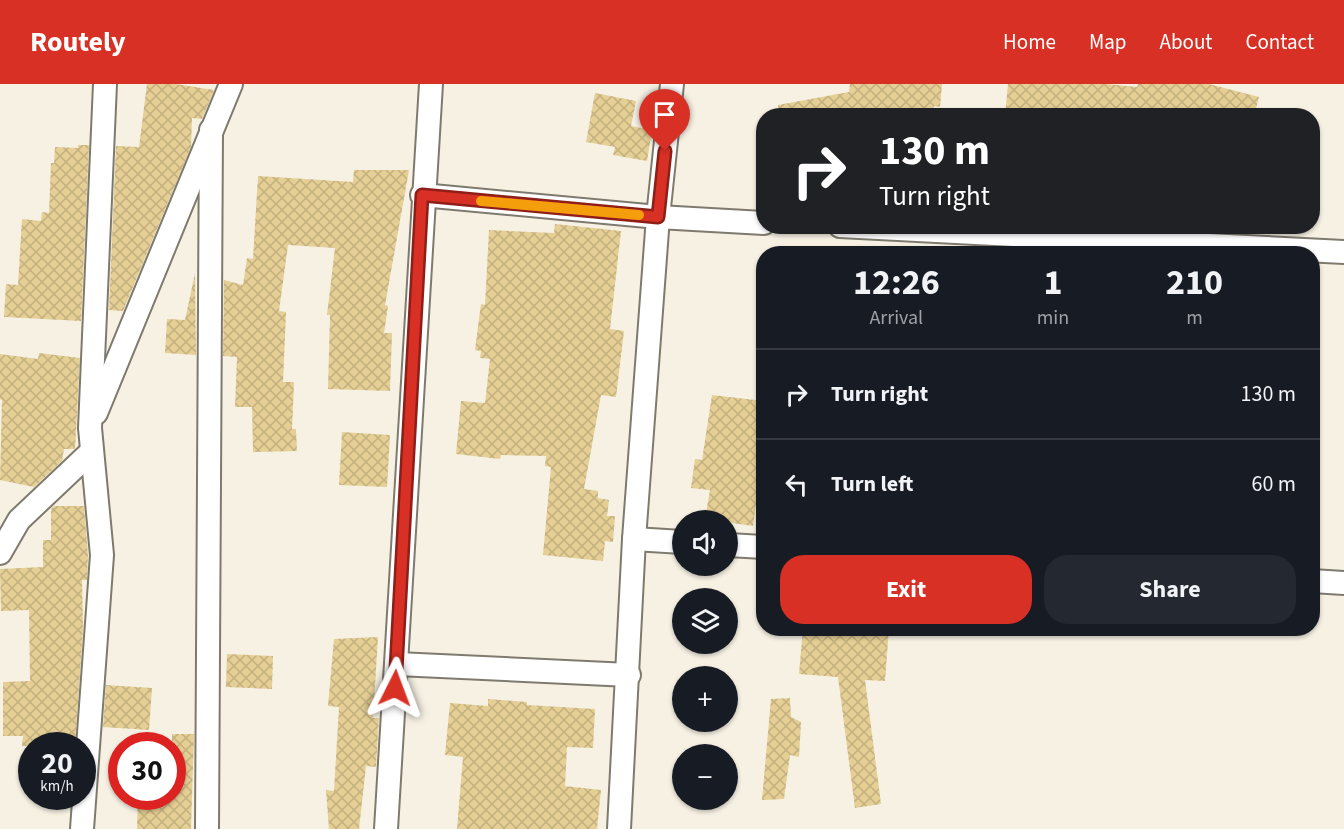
<!DOCTYPE html>
<html lang="en">
<head>
<meta charset="utf-8">
<style>
	body { margin:0; font-family:"Source Sans 3",sans-serif; background:#242831; color:#f1f3f6; height:100vh; display:flex; flex-direction:column; font-size:22px; white-space:nowrap }
	* { box-sizing:border-box; margin:0 }
	p { font-size:20px; color:#9ea1a6 }
	.icon { flex:none; width:33px; height:33px; fill:none; stroke:currentColor; stroke-width:2; stroke-linecap:round; stroke-linejoin:round }
	.map { position:relative; flex:1; overflow:hidden }
	.panel { position:absolute; left:756px; top:162px; width:564px; height:390px; display:flex; flex-direction:column; background:#171b24; border-radius:24px; box-shadow:0 2px 4px #0004 }
	.panel>* { flex:none }
	.guide { position:absolute; left:756px; top:24px; width:564px; height:126px; border-radius:24px; box-shadow:0 2px 4px #0004; background:#202124; color:#fff; overflow:hidden }
	.buttons { position:absolute; left:672px; top:426px; display:grid; gap:12px }
	.buttons a { display:grid; place-items:center; width:66px; height:66px; border-radius:50%; background:#171b24; box-shadow:0 2px 4px #0004; font-size:30px }
	.speed { position:absolute; left:18px; top:648px; display:flex; gap:12px; font-size:30px; font-weight:700; text-align:center }
	.speed>* { display:grid; place-content:center; width:78px; height:78px; border-radius:50%; background:#171b24; box-shadow:0 2px 4px #0004; line-height:1 }
	.speed small { font-size:15px; font-weight:400 }
	.speed .limit { border:9px solid #d22; background:#fff; color:#111 }
	.pin { position:absolute; display:grid; place-items:center; width:51px; height:51px; color:#fff; margin:-62px -26px; border-radius:50% 50% 50% 0; rotate:-45deg; box-shadow:0 0 6px #0007 }
	.pin .icon { rotate:45deg }
	.me { position:absolute; width:66px; margin:-33px; rotate:3deg; stroke-linejoin:round; filter:drop-shadow(0 0 4px #0008) }
	.turn { display:flex; align-items:center; gap:21px; height:126px; padding:0 24px; font-size:27px }
	.turn .icon { width:78px; height:78px; stroke-width:2.5 }
	.turn b { display:block; font-size:42px; line-height:51px }
	.eta { display:flex; justify-content:space-evenly; align-items:center; height:102px; text-align:center }
	.eta b { font-size:36px; font-weight:700; line-height:42px }
	.button { display:flex; gap:12px; margin-top:auto; padding:12px 24px }
	.button a { flex:1; height:69px; border-radius:24px; background:#d93025; color:#fff; font-size:24px; font-weight:700; line-height:69px; text-align:center }
	.button a+a { background:#242831; color:#f1f3f6 }
	ul { padding:0; list-style:none }
	li { display:flex; align-items:center; gap:18px; height:90px; padding:0 24px; border-top:2px solid #363941 }
	li div { flex:1 }
	li b { display:block; font-size:22px }
	li em { font-style:normal }
	header { display:flex; align-items:center; gap:36px; box-sizing:border-box; height:84px; padding:0 30px; background:#d93025; color:#fff }
	header strong { font-size:28px }
	nav { display:flex; gap:33px; margin-inline-start:auto; font-size:21px }
	.map>svg:first-child { display:block }
</style>
</head>
<body>
<header>
<strong>Routely</strong>
<nav><a>Home</a><a>Map</a><a>About</a><a>Contact</a></nav>
</header>
<div class="map">
<svg width="1344" height="745" viewBox="0 0 1344 745">
	<defs>
		<pattern id="building-cross-hatch" width="8" height="8" patternUnits="userSpaceOnUse" patternTransform="scale(1.5)"><rect width="8" height="8" fill="#e5cf95"/><path d="M0 0l8 8M0 8l8-8" fill="none" stroke="#c3b07f"/></pattern>
	</defs>
	<rect width="100%" height="100%" fill="#f6f1e3"/>
	<g fill="url(#building-cross-hatch)">
		<path d="M 147,0 L 176,0 L 214,6 L 202,35 L 192,34 L 191,63 L 123,227 L 109,226 L 116,62 L 139,63 Z"/>
		<path d="M 850,0 L 942,0 L 940,23 L 934,22 L 933,32 L 779,32 L 778,21 L 849,8 Z"/>
		<path d="M 1008,0 L 1107,0 L 1137,3 L 1138,0 L 1209,0 L 1259,13 L 1254,32 L 1005,32 Z"/>
		<path d="M 595,9 L 636,17 L 631,42 L 652,46 L 647,77 L 613,71 L 615,63 L 586,58 Z"/>
		<path d="M 78,61 L 89,61 L 81,237 L 4,233 L 6,200 L 18,201 L 22,135 L 41,137 L 42,128 L 49,129 L 51,79 L 54,79 L 55,63 L 78,64 Z"/>
		<path d="M 354,86 L 409,86 L 385,221 L 388,222 L 384,249 L 392,249 L 390,307 L 328,305 L 330,231 L 327,231 L 335,164 L 288,161 L 279,227 L 286,228 L 283,298 L 294,298 L 292,345 L 296,345 L 297,367 L 253,368 L 252,323 L 235,323 L 237,273 L 223,272 L 224,196 L 243,201 L 247,174 L 253,175 L 258,92 L 353,98 Z"/>
		<path d="M 555,140 L 621,147 L 610,245 L 624,247 L 616,313 L 601,311 L 584,405 L 598,407 L 598,414 L 609,416 L 607,432 L 615,432 L 613,458 L 605,457 L 603,477 L 543,471 L 551,383 L 545,382 L 546,372 L 501,371 L 500,375 L 456,370 L 461,317 L 485,319 L 490,275 L 480,274 L 481,267 L 475,266 L 481,220 L 485,221 L 489,146 L 554,149 Z"/>
		<path d="M 195,189 L 196,271 L 165,269 L 167,235 L 185,236 Z"/>
		<path d="M 39,269 L 80,274 L 75,365 L 64,365 L 62,377 L 34,403 L 0,396 L 2,316 L 0,315 L 0,270 L 38,275 Z"/>
		<path d="M 712,311 L 764,317 L 764,421 L 756,420 L 753,442 L 705,435 L 710,406 L 691,404 L 695,375 L 702,376 Z"/>
		<path d="M 342,348 L 390,351 L 387,403 L 339,401 Z"/>
		<path d="M 54,422 L 84,422 L 88,471 L 87,496 L 82,496 L 83,545 L 75,662 L 22,662 L 23,652 L 3,652 L 3,598 L 30,597 L 29,526 L 1,527 L 0,485 L 43,483 L 43,456 L 51,456 L 51,425 Z"/>
		<path d="M 803,544 L 889,544 L 885,597 L 865,596 L 881,720 L 855,724 L 838,593 L 799,590 Z"/>
		<path d="M 378,553 L 373,634 L 379,634 L 376,683 L 366,682 L 359,745 L 329,745 L 326,706 L 334,707 L 339,623 L 328,622 L 334,555 Z"/>
		<path d="M 227,570 L 273,572 L 272,605 L 226,603 Z"/>
		<path d="M 106,601 L 152,604 L 149,646 L 103,643 Z"/>
		<path d="M 790,614 L 791,633 L 801,638 L 799,673 L 790,671 L 784,715 L 762,716 L 771,615 Z"/>
		<path d="M 488,615 L 527,618 L 527,621 L 595,625 L 593,664 L 567,663 L 565,702 L 601,706 L 597,745 L 457,745 L 463,673 L 445,671 L 450,619 L 488,622 Z"/>
		<path d="M 172,650 L 194,650 L 191,745 L 137,745 L 138,712 L 172,712 Z"/>
	</g>
	<g fill="none" stroke-linecap="round" stroke-linejoin="round">
		<defs>
			<g id="minor">
				<path d="M 422,111 L 658,133 L 764,139"/>
				<path d="M 840,142 L 1344,168"/>
				<path d="M 96,329 L 231,0"/>
				<path d="M 634,455 L 682,458"/>
				<path d="M 728,461 L 764,463"/>
				<path d="M 0,469 L 19,436 L 92,367"/>
				<path d="M 1312,497 L 1344,499"/>
				<path d="M 397,580 L 629,591"/>
				<path d="M 82,745 L 102,471 L 90,344 L 105,0"/>
				<path d="M 207,745 L 211,46"/>
				<path d="M 386,745 L 431,0"/>
				<path d="M 619,745 L 634,455 L 658,133 L 672,0"/>
			</g>
		</defs>
		<use href="#minor" stroke="#7e7a6e" stroke-width="26"/>
		<use href="#minor" stroke="#fff" stroke-width="22"/>
	</g>
	<g fill="none" stroke-linecap="round" stroke-linejoin="round">
		<defs>
			<path id="route" d="M 395,604 L 422,111 L 658,133 L 665,67"/>
		</defs>
		<use href="#route" stroke="#8d1f18" stroke-width="15"/>
		<use href="#route" stroke="#d93025" stroke-width="10"/>
		<path stroke="#f59e0b" stroke-width="10" d="M 481,117 L 639,131"/>
	</g>
</svg>
<div class="buttons">
<a><svg class="icon" aria-label="sound" viewBox="0 0 24 24"><path d="M4 9h4l5-4v14l-5-4H4zM17 9q2 3 0 6"/></svg></a>
<a><svg class="icon" aria-label="layers" viewBox="0 0 24 24"><path d="M12 4l9 5-9 5-9-5zM3 14l9 5 9-5"/></svg></a>
<a>+</a>
<a>−</a>
</div>
<div class="speed"><div>20<small>km/h</small></div><div class="limit">30</div></div>
<div class="pin" style="left:665px;top:67px;background:#d93025"><svg class="icon" aria-label="arrive" viewBox="0 0 24 24"><path d="M6 21V4h12l-3 4 3 4H6"/></svg></div>
<svg class="me" style="left:395px;top:604px" viewBox="-20 -20 40 40"><path d="M0-17L14 15 0 8-14 15z" fill="#d93025" stroke="#fff" stroke-width="4"/></svg>
<div class="guide">
<div class="turn"><svg class="icon" aria-label="right" viewBox="0 0 24 24"><path d="M7 20v-9h11M14 6l5 5-5 5"/></svg><div><b>130 m</b>Turn right</div></div>
</div>
<section class="panel">
<div class="eta">
<div><b>12:26</b><p>Arrival</p></div>
<div><b>1</b><p>min</p></div>
<div><b>210</b><p>m</p></div>
</div>
<ul>
<li><svg class="icon" aria-label="right" viewBox="0 0 24 24"><path d="M7 20v-9h11M14 6l5 5-5 5"/></svg><div><b>Turn right</b></div><em>130 m</em></li>
<li><svg class="icon" aria-label="left" viewBox="0 0 24 24"><path d="M17 20v-9H6M10 6l-5 5 5 5"/></svg><div><b>Turn left</b></div><em>60 m</em></li>
</ul>
<div class="button"><a>Exit</a><a>Share</a></div>
</section>
</div>
</body>
</html>
